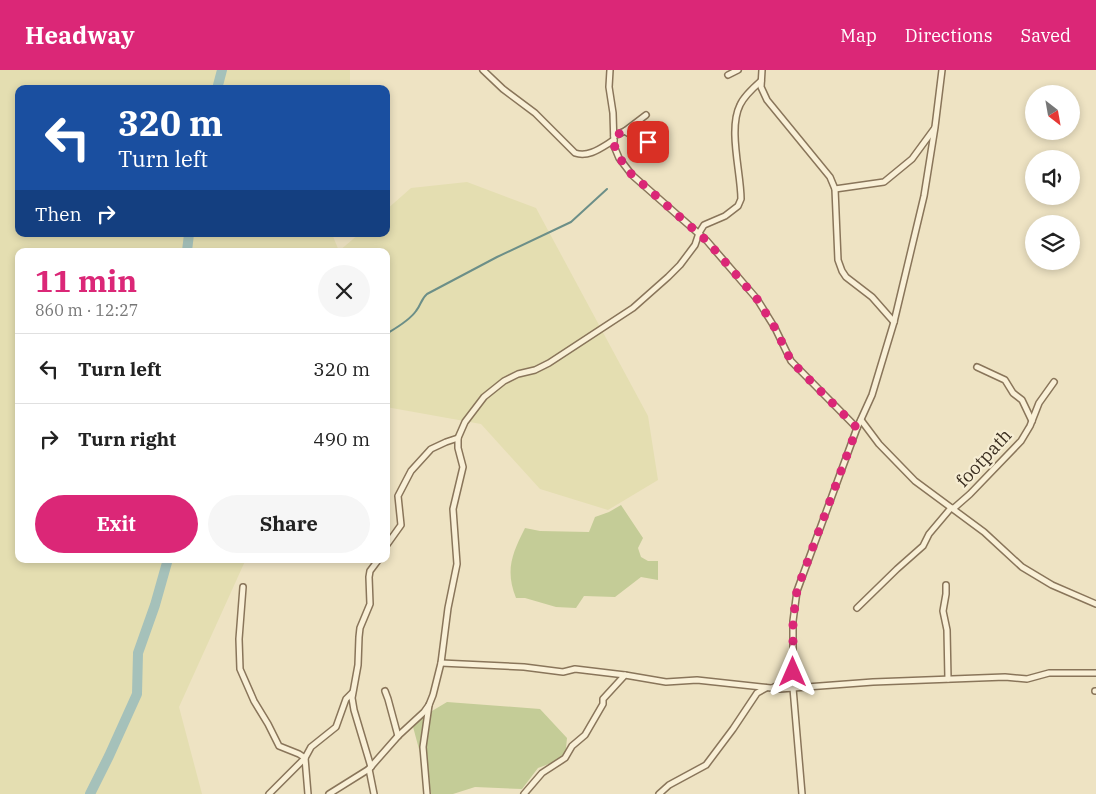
<!DOCTYPE html>
<html lang="en">
<head>
<meta charset="utf-8">
<style>
	body { margin:0; font-family:"IBM Plex Serif",serif; background:#f6f6f6; color:#222; height:100vh; display:flex; flex-direction:column; font-size:19px; white-space:nowrap }
	* { box-sizing:border-box; margin:0 }
	p { font-size:16px; color:#767676 }
	.icon { flex:none; width:28px; height:28px; fill:none; stroke:currentColor; stroke-width:2; stroke-linecap:round; stroke-linejoin:round }
	.map { position:relative; flex:1; overflow:hidden }
	.panel { position:absolute; left:15px; top:178px; width:375px; height:315px; display:flex; flex-direction:column; background:#fff; border-radius:10px; box-shadow:0 2px 8px #0003 }
	.panel>* { flex:none }
	.banner { position:absolute; left:15px; top:15px; width:375px; height:152px; border-radius:10px; box-shadow:0 2px 8px #0003; background:#1a4fa0; color:#fff; overflow:hidden }
	.needle { width:32px; rotate:149deg }
	.fabs { position:absolute; left:1025px; top:15px; display:grid; gap:10px }
	.fabs a { display:grid; place-items:center; width:55px; height:55px; border-radius:50%; background:#fff; box-shadow:0 2px 8px #0003; font-size:25px }
	.pin { position:absolute; display:grid; place-items:center; width:42px; height:42px; color:#fff; margin:-21px; border-radius:10px; box-shadow:0 2px 8px #0006 }
	.me { position:absolute; width:55px; margin:-28px; rotate:0deg; stroke-linejoin:round; filter:drop-shadow(0 0 4px #0008) }
	.turn { display:flex; align-items:center; gap:18px; height:105px; padding:0 20px; font-size:22px }
	.turn .icon { width:65px; height:65px; stroke-width:2.5 }
	.turn b { display:block; font-size:35px; line-height:42px }
	.then { display:flex; align-items:center; height:48px; padding:0 20px; background:#0003; gap:10px; font-size:19px }
	.round { display:grid; place-items:center; flex:none; width:52px; height:52px; border-radius:26px; background:#f6f6f6 }
	.head { display:flex; align-items:center; justify-content:space-between; height:85px; padding:0 20px }
	h1 { font-size:30px; font-weight:700; line-height:38px; color:#db2777 }
	.button { display:flex; gap:10px; margin-top:auto; padding:10px 20px }
	.button a { flex:1; height:58px; border-radius:30px; background:#db2777; color:#fff; font-size:20px; font-weight:700; line-height:58px; text-align:center }
	.button a+a { background:#f6f6f6; color:#222 }
	ul { padding:0; list-style:none }
	li { display:flex; align-items:center; gap:15px; height:70px; padding:0 20px; border-top:1px solid #e0e0e0 }
	li div { flex:1 }
	li b { display:block; font-size:19px }
	li em { font-style:normal }
	header { display:flex; align-items:center; gap:30px; box-sizing:border-box; height:70px; padding:0 25px; background:#db2777; color:#fff }
	header strong { font-size:24px }
	nav { display:flex; gap:28px; margin-inline-start:auto; font-size:18px }
	.map>svg:first-child { display:block }
</style>
</head>
<body>
<header>
<strong>Headway</strong>
<nav><a>Map</a><a>Directions</a><a>Saved</a></nav>
</header>
<div class="map">
<svg width="1096" height="724" viewBox="0 0 1096 724">
	<rect width="100%" height="100%" fill="#eee3c3"/>
	<path fill="#e4deb1" d="M 0,0 L 350,0 L 350,19 L 19,19 L 19,164 L 332,164 L 339,181 L 359,164 L 386,164 L 386,140 L 411,118 L 467,112 L 536,138 L 648,346 L 658,410 L 608,440 L 540,419 L 481,354 L 386,337 L 386,181 L 19,181 L 19,489 L 246,489 L 179,637 L 202,724 L 0,724 Z"/>
	<g fill="#c4cc97">
		<path d="M 621,435 L 643,468 L 638,478 L 641,487 L 648,491 L 658,491 L 658,510 L 641,507 L 615,527 L 584,526 L 576,538 L 556,537 L 525,528 L 516,528 C 505,500 512,484 525,458 L 540,461 L 589,462 L 595,447 L 609,442 Z"/>
		<path d="M 447,632 L 540,639 L 567,668 L 565,688 L 538,698 L 522,719 L 475,717 L 453,724 L 431,724 L 412,653 Z"/>
	</g>
	<g fill="none" stroke-linecap="round" stroke-linejoin="round">
		<path stroke="#6c8f88" stroke-width="2" d="M 386,264 C 396,258 409,251 416,241 C 421,235 421,229 427,224 L 497,187 L 571,152 L 607,119"/>
		<g stroke="#a5c1ba" stroke-width="10">
			<path d="M 217,19 L 222,0"/>
			<path d="M 187,181 L 189,164"/>
			<path d="M 90,724 L 109,686 L 137,624 L 138,583 L 155,535 L 168,489"/>
		</g>
		<defs>
			<g id="minor">
				<path d="M 483,0 L 503,19 L 535,43 L 575,83 C 589,88 602,77 614,70"/>
				<path d="M 610,0 L 609,17 L 613,43 L 614,76 L 619,88 L 632,105 L 707,171 L 757,229 L 775,258 L 791,291 L 857,358"/>
				<path d="M 762,0 L 761,17 L 767,30 L 830,107 L 835,119 L 838,190 L 842,201 L 846,207 L 872,227 L 894,252"/>
				<path d="M 728,5 L 738,0"/>
				<path d="M 625,61 C 633,68 645,70 654,76"/>
				<path d="M 614,66 L 625,61 L 646,45"/>
				<path d="M 835,119 L 884,112 L 912,89 L 934,59"/>
				<path d="M 977,297 L 1005,310 L 1013,323 L 1022,330 L 1032,351"/>
				<path d="M 861,350 L 879,374 L 915,411 L 984,462 L 1022,497 L 1052,515 L 1096,534"/>
				<path d="M 386,476 L 401,455 L 398,426 L 411,401 L 431,379 L 446,372 L 458,368"/>
				<path d="M 946,515 L 946,524 L 943,541 L 947,560 L 948,609"/>
				<path d="M 243,517 L 239,569 L 240,599 L 254,631 L 268,654 L 279,676 L 299,684 L 305,688 L 308,724"/>
				<path d="M 857,538 L 897,499 L 923,476 L 929,464 L 951,438 L 954,438 L 970,424 L 1021,371 L 1030,356 L 1039,333 L 1054,312"/>
				<path d="M 441,593 L 524,597 L 563,602 L 575,599 L 625,605"/>
				<path d="M 772,618 L 782,613 L 793,602"/>
				<path d="M 385,621 L 388,629 L 398,666"/>
				<path d="M 1095,621 L 1096,621"/>
				<path d="M 371,697 L 354,640 L 352,628 L 358,595 L 359,567 L 360,558 L 370,534 L 369,507 L 370,501 L 379,489"/>
				<path d="M 369,699 L 374,724"/>
				<path d="M 269,724 L 305,688 L 311,677 L 336,657 L 346,629 L 352,623"/>
				<path d="M 329,724 L 369,699 L 398,666 L 424,642 L 429,635 L 433,625 L 441,593 L 448,538 L 457,494 L 453,439 L 463,397 L 458,378 L 458,368 L 465,352 L 484,327 L 504,311 L 518,304 L 535,300 L 549,293 L 633,238 L 668,207 L 680,195 L 695,175 L 699,163 L 704,155 L 725,146 L 738,136 L 741,129 C 741,103 728,59 740,35 C 744,26 753,18 761,11"/>
				<path d="M 427,724 L 423,677 L 429,635"/>
				<path d="M 524,724 L 542,703 L 565,688 L 572,676 L 585,665 L 603,634 L 603,629 L 625,605 L 666,612 L 697,610 L 780,619 L 873,612 L 1005,607 L 1027,609 L 1049,603 L 1096,603"/>
				<path d="M 659,724 L 669,715 L 706,695 L 733,659 L 757,623 L 766,618"/>
				<path d="M 802,724 L 793,618 L 793,551 L 797,521 L 857,358 L 872,325 L 894,252 L 924,126 L 935,57 L 942,0"/>
			</g>
		</defs>
		<use href="#minor" stroke="#89755a" stroke-width="8"/>
		<use href="#minor" stroke="#f9f0d7" stroke-width="5"/>
	</g>
	<g fill="none" stroke-linecap="round" stroke-linejoin="round">
		<path stroke="#db2777" stroke-width="9" stroke-dasharray="0 16.2" d="M 648,72 L 630,66 L 625,61 L 614,66 L 615,80 L 628,101 L 707,171 L 757,229 L 775,258 L 791,291 L 857,358 L 797,520 L 793,551 L 793,602"/>
	</g>
	<g text-anchor="middle" stroke-width="4.5" stroke-linejoin="round" paint-order="stroke">
		<g font-size="18" fill="#392c1e" stroke="#f6edd3">
			<text transform="translate(984 388) rotate(-47)" y="6">footpath</text>
		</g>
	</g>
</svg>
<div class="fabs">
<a><svg class="needle" viewBox="-14 -14 28 28"><path d="M0-13l5 13h-10z" fill="#e53935"/><path d="M0 13l5-13h-10z" fill="#767676"/></svg></a>
<a><svg class="icon" aria-label="sound" viewBox="0 0 24 24"><path d="M4 9h4l5-4v14l-5-4H4zM17 9q2 3 0 6"/></svg></a>
<a><svg class="icon" aria-label="layers" viewBox="0 0 24 24"><path d="M12 4l9 5-9 5-9-5zM3 14l9 5 9-5"/></svg></a>
</div>
<div class="pin" style="left:648px;top:72px;background:#d93025"><svg class="icon" aria-label="arrive" viewBox="0 0 24 24"><path d="M6 21V4h12l-3 4 3 4H6"/></svg></div>
<svg class="me" style="left:793px;top:602px" viewBox="-20 -20 40 40"><path d="M0-17L14 15 0 8-14 15z" fill="#db2777" stroke="#fff" stroke-width="4"/></svg>
<div class="banner">
<div class="turn"><svg class="icon" aria-label="left" viewBox="0 0 24 24"><path d="M17 20v-9H6M10 6l-5 5 5 5"/></svg><div><b>320 m</b>Turn left</div></div>
<div class="then">Then<svg class="icon" aria-label="right" viewBox="0 0 24 24"><path d="M7 20v-9h11M14 6l5 5-5 5"/></svg></div>
</div>
<section class="panel">
<div class="head"><div><h1>11 min</h1><p>860 m · 12:27</p></div><a class="round"><svg class="icon" aria-label="close" viewBox="0 0 24 24"><path d="M6 6l12 12M18 6L6 18"/></svg></a></div>
<ul>
<li><svg class="icon" aria-label="left" viewBox="0 0 24 24"><path d="M17 20v-9H6M10 6l-5 5 5 5"/></svg><div><b>Turn left</b></div><em>320 m</em></li>
<li><svg class="icon" aria-label="right" viewBox="0 0 24 24"><path d="M7 20v-9h11M14 6l5 5-5 5"/></svg><div><b>Turn right</b></div><em>490 m</em></li>
</ul>
<div class="button"><a>Exit</a><a>Share</a></div>
</section>
</div>
</body>
</html>
